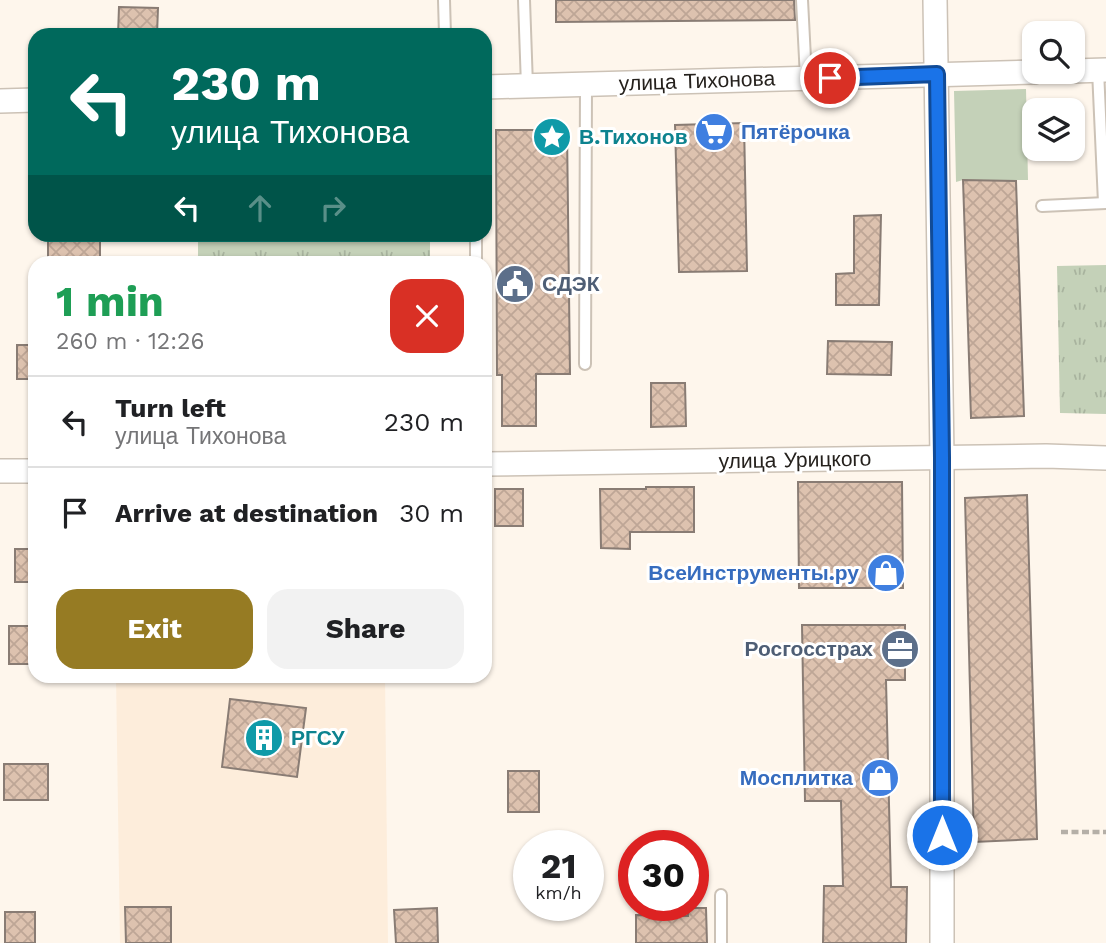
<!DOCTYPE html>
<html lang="en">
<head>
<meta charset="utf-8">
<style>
	body { margin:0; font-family:"Work Sans",sans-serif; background:#f2f2f2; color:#202124; height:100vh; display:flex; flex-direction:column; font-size:26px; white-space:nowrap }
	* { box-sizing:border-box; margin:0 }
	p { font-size:23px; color:#757577 }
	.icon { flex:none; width:38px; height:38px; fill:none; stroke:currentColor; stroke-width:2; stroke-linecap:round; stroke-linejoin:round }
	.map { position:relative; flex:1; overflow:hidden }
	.side { position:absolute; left:28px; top:256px; width:464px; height:427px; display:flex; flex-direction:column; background:#fff; border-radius:21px; box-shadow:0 2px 5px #0004 }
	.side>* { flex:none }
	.guide { position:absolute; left:28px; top:28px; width:464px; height:214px; border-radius:21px; box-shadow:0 2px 5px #0004; background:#00695c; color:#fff; overflow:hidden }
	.tools { position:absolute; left:1022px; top:21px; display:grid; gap:14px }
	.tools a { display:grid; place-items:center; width:63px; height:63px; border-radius:14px; background:#fff; box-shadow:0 2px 5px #0004; font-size:35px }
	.speed { position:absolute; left:513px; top:830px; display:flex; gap:14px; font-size:35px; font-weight:700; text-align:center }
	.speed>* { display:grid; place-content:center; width:91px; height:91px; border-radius:50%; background:#fff; box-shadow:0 2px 5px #0004; line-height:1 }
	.speed small { font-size:18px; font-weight:400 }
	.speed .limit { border:10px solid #d22; background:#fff; color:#111 }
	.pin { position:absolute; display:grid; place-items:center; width:60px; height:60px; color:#fff; margin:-30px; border:4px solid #fff; border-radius:50%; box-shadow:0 2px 7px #0007 }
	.me { position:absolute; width:77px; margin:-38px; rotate:0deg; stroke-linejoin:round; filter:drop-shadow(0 0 5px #0008) }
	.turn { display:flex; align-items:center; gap:24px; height:147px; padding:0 28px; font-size:32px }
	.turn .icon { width:91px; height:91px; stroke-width:2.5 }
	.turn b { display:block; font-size:49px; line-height:60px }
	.lanes { display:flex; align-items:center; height:66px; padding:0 28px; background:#0003; justify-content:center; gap:35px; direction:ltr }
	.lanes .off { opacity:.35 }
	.round { display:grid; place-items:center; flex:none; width:74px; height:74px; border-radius:21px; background:#f2f2f2 }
	.head { display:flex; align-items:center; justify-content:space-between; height:119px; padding:0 28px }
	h1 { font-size:42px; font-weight:700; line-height:52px; color:#1e9e55 }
	.primary-button { display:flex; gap:14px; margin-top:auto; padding:14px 28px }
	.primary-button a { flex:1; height:80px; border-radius:21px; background:#967b23; color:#fff; font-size:28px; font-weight:700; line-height:80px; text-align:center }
	.primary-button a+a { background:#f2f2f2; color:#202124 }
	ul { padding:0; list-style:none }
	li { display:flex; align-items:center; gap:21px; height:91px; padding:0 28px; border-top:2px solid #e0e0e0 }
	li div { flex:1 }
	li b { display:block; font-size:26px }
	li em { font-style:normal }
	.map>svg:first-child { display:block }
</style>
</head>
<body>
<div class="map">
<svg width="1106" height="943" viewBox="0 0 1106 943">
	<defs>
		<pattern id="park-tufts" width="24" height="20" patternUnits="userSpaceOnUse" patternTransform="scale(1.75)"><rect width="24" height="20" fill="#c4d1b8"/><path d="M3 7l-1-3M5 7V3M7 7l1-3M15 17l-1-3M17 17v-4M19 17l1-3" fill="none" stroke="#a8b39e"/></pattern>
		<pattern id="building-cross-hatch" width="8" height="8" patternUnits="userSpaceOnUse" patternTransform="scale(1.75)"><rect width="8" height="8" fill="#ddc2af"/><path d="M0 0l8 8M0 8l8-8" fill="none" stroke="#bea696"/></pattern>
	</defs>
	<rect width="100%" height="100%" fill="#fef6ec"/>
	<path fill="#fdeddb" d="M 116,676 L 385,676 L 388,943 L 120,943 Z"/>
	<path fill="#c4d1b8" d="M 1026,89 L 1028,180 L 963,180 L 956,182 L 954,91 Z"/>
	<g fill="url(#park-tufts)">
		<rect x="198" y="235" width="232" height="27"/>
		<path d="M 1106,265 L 1106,414 L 1060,413 L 1057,266 Z"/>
	</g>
	<g fill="url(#building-cross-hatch)" stroke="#897c74" stroke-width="2">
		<path d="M 556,0 L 794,0 L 795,20 L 556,22 Z"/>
		<path d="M 119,7 L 158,8 L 157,35 L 118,35 Z"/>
		<path d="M 744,123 L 747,271 L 679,272 L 675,125 Z"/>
		<path d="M 496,130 L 567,130 L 570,374 L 536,374 L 536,426 L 502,426 L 502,375 L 497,375 Z"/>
		<path d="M 963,180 L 1016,181 L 1024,416 L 971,418 Z"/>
		<path d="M 881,215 L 879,305 L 836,305 L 836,274 L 854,273 L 854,216 Z"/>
		<rect x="48" y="234" width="52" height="28"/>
		<path d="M 828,341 L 892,342 L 891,375 L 827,374 Z"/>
		<rect x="17" y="345" width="18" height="34"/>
		<path d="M 651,383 L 685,383 L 686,426 L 651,427 Z"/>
		<path d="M 798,482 L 902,482 L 903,588 L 799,588 Z"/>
		<path d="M 646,487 L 694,487 L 694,532 L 630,532 L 630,549 L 601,548 L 600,489 L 646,489 Z"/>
		<rect x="495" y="489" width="28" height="37"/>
		<path d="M 1027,495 L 1037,839 L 974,842 L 965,498 Z"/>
		<rect x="15" y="549" width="20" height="33"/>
		<path d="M 802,625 L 905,625 L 905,680 L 886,680 L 891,887 L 907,887 L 906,943 L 823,943 L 824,886 L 843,886 L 841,801 L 805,801 Z"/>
		<rect x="9" y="626" width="26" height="38"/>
		<path d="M 230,699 L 306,708 L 297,777 L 222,767 Z"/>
		<rect x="4" y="764" width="44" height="36"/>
		<rect x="508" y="771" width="31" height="41"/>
		<path d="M 125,907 L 171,907 L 171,943 L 126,943 Z"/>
		<path d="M 437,908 L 438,943 L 396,943 L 394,910 Z"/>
		<path d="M 688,908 L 706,908 L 707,943 L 636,943 L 636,915 L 688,916 Z"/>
		<rect x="5" y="912" width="30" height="31"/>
	</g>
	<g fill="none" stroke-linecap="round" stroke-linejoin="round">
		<defs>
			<g id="lane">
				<path d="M 444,0 L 445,35"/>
				<path d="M 524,0 L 527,86"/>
				<path d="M 802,0 L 806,78"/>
				<path d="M 1098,70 L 1104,203"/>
				<path d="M 1042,206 L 1106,203"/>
				<path d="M 476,262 L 476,234"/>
				<path d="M 585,364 L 586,85"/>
				<path d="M 721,895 L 721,943"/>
			</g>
			<g id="street">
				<path d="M 935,0 L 942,457 L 942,943"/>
				<path d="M 1073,71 L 1106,70"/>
				<path d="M 485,87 L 1034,72"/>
				<path d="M 0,101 L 35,100"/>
				<path d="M 485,464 L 1046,456 L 1106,458"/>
				<path d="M 0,471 L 35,471"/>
			</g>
		</defs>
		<use href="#lane" stroke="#ccc2b6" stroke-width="14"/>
		<use href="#street" stroke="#ccc2b6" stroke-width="26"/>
		<path stroke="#b5afa7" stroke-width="4.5" stroke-dasharray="7 3.5" stroke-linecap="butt" d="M 1061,832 L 1106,832"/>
		<use href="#lane" stroke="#fff" stroke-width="10"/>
		<use href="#street" stroke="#fff" stroke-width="23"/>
	</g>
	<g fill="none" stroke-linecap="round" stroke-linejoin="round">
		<defs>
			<path id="route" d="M 830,78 L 937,74 L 942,457 L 942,835"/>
		</defs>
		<use href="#route" stroke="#114b97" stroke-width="18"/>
		<use href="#route" stroke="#1a73e8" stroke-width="12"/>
	</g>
	<defs>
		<symbol id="supermarket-disc" viewBox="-11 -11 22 22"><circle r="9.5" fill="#3f7fe0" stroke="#fff"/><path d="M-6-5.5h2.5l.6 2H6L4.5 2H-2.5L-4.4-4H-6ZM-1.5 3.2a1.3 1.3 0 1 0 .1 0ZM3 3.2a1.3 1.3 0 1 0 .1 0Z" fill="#fff"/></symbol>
		<symbol id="sight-disc" viewBox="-11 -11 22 22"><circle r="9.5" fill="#0f9aa8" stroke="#fff"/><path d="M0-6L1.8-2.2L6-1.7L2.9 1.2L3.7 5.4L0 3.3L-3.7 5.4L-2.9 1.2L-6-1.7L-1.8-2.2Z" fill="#fff"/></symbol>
		<symbol id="civic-disc" viewBox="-11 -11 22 22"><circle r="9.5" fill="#5c6f8a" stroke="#fff"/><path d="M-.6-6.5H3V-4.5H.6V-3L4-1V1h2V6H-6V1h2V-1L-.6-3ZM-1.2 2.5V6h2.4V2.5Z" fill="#fff"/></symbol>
		<symbol id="shop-disc" viewBox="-11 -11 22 22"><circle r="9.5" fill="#3f7fe0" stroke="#fff"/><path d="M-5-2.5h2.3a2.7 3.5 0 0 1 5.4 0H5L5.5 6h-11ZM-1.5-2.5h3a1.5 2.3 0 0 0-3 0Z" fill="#fff"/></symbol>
		<symbol id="office-disc" viewBox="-11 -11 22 22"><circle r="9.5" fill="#5c6f8a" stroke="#fff"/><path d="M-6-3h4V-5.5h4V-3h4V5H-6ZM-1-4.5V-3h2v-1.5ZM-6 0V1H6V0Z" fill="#fff"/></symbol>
		<symbol id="building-disc" viewBox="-11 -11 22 22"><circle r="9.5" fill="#0f9aa8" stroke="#fff"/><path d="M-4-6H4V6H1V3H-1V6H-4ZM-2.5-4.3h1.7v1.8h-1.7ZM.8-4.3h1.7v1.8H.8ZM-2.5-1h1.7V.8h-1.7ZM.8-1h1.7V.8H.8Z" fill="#fff"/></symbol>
	</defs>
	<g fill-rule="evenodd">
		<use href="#supermarket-disc" x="692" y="110" width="44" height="44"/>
		<use href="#sight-disc" x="530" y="115" width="44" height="44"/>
		<use href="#civic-disc" x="493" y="262" width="44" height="44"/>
		<use href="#shop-disc" x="864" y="551" width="44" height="44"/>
		<use href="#office-disc" x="878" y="627" width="44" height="44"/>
		<use href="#building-disc" x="242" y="716" width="44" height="44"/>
		<use href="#shop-disc" x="858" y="756" width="44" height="44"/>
	</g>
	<g text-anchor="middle" stroke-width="6" stroke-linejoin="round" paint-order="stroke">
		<g font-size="21" fill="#25211d" stroke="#fff">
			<text transform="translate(697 81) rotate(-2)" y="7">улица Тихонова</text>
			<text transform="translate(795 460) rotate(-1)" y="7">улица Урицкого</text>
		</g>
		<g font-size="21" font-weight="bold" fill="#366cbe" stroke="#fff" text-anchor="end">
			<text x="741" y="139" text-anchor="start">Пятёрочка</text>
			<text x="859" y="580">ВсеИнструменты.ру</text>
			<text x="853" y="785">Мосплитка</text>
		</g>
		<g font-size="21" font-weight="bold" fill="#0d838f" stroke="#fff" text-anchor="start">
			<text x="579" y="144">В.Тихонов</text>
			<text x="291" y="745">РГСУ</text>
		</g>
		<g font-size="21" font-weight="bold" fill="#4e5e75" stroke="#fff" text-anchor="start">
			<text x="542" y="291">СДЭК</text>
			<text x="873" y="656" text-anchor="end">Росгосстрах</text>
		</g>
	</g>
</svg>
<div class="tools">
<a><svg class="icon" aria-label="search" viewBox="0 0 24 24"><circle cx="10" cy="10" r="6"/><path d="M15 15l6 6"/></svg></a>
<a><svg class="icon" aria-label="layers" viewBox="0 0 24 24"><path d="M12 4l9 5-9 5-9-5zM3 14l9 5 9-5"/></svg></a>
</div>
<div class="speed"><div>21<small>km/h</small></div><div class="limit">30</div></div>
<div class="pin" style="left:830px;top:78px;background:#d93025"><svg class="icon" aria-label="arrive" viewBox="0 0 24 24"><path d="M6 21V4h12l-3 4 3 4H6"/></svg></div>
<svg class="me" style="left:942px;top:835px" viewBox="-20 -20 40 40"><circle r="17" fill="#1a73e8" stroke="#fff" stroke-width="3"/><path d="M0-11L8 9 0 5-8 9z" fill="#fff"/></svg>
<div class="guide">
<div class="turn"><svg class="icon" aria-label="left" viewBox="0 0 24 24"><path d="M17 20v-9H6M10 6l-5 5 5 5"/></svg><div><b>230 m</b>улица Тихонова</div></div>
<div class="lanes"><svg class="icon" aria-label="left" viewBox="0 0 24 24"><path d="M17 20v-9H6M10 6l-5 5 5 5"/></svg><svg class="icon off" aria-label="ahead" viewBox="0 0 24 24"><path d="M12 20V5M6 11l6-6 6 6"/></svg><svg class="icon off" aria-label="right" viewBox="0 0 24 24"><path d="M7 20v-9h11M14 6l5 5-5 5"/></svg></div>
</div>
<section class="side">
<div class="head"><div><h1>1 min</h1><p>260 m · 12:26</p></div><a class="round" style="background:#d93025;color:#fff"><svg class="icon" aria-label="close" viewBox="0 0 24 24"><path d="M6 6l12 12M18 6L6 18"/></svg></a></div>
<ul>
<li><svg class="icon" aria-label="left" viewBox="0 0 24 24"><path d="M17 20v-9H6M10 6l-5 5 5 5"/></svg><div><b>Turn left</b><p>улица Тихонова</p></div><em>230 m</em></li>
<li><svg class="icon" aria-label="arrive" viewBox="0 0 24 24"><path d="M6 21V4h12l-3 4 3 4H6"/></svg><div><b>Arrive at destination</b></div><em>30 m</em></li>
</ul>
<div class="primary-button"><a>Exit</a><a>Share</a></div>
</section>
</div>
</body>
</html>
